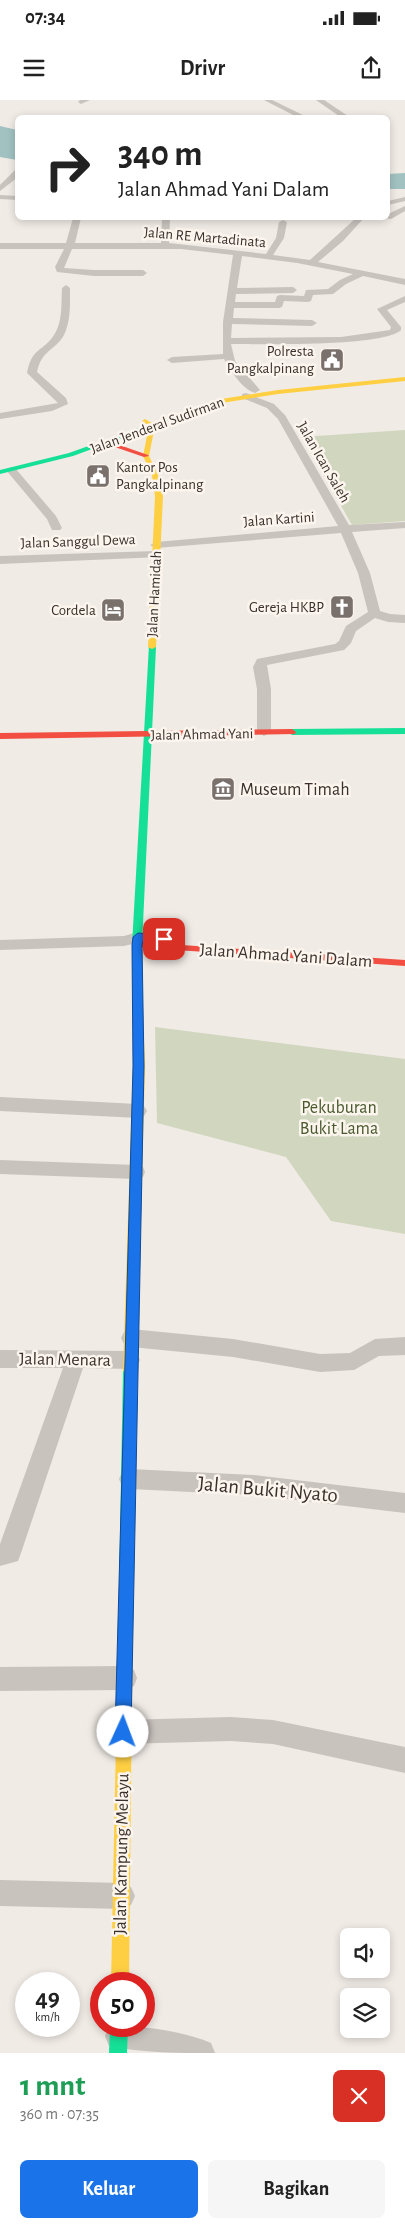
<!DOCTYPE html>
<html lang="id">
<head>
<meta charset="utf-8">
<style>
	body { margin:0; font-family:"Alegreya Sans",sans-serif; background:#f6f6f6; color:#222; height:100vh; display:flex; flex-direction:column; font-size:19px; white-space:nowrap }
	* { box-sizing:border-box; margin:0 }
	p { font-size:16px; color:#767676 }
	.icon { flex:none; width:28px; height:28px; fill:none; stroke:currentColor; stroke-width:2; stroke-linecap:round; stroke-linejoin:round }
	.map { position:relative; height:1953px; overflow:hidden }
	.sheet { display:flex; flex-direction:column; background:#fff; flex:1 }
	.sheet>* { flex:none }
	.hud { position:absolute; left:15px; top:15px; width:375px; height:105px; border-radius:8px; box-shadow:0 2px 8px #0003; background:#fff; color:#222; overflow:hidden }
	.buttons { position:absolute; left:340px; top:1828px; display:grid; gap:10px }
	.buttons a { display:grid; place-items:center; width:50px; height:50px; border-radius:8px; background:#fff; box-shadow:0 2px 8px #0003; font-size:25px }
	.speed { position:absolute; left:15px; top:1872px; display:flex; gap:10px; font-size:25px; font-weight:700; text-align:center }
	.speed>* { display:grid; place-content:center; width:65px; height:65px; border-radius:50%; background:#fff; box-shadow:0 2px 8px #0003; line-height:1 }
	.speed small { font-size:12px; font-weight:400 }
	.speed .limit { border:8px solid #d22; background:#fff; color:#111 }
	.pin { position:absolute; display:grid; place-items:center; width:42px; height:42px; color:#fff; margin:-21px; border-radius:10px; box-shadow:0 2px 8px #0006 }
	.me { position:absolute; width:55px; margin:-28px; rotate:2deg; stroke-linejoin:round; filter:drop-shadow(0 0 4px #0008) }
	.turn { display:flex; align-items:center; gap:18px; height:105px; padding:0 20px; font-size:22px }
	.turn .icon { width:65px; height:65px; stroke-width:2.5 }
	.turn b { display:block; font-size:35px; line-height:42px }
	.round { display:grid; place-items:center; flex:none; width:52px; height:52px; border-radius:8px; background:#f6f6f6 }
	.summary { display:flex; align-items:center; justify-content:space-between; height:85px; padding:0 20px }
	h1 { font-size:30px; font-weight:700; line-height:38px; color:#1e9e55 }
	.button { display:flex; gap:10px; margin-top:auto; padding:10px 20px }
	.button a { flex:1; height:58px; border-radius:8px; background:#1a73e8; color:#fff; font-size:20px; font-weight:700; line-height:58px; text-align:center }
	.button a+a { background:#f6f6f6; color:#222 }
	.status { display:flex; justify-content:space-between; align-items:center; height:35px; padding:0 25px; background:#fff; direction:ltr }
	.status svg { height:14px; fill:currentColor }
	header { display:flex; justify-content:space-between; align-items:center; height:65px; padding:0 20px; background:#fff; font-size:22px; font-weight:700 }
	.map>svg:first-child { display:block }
</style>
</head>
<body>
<div class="status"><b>07:34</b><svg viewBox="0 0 49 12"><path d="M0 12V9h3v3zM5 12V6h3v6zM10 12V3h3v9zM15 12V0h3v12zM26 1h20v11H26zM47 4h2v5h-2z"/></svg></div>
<header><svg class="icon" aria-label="menu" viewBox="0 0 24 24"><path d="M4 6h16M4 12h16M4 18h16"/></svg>Drivr<svg class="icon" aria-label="share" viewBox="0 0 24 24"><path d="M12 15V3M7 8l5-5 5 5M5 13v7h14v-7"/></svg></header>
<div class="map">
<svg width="405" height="1953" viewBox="0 0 405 1953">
	<rect width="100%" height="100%" fill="#f0ebe5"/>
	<g fill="#d1d6bf">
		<path d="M 405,330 L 405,421 L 352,425 L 302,337 Z"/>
		<path d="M 155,927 L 405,959 L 405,1134 L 331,1121 L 286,1057 L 157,1023 Z"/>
	</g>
	<g fill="#a1c2c1">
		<path d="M 0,26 L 17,30 L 17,60 L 0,57 Z"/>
		<path d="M 405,73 L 405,89 L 388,89 L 388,74 Z"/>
	</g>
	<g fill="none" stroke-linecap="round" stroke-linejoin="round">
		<g fill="#c9c3be" fill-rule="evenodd">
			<path d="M 80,0 L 90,0 L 81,4 L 78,2 Z"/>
			<path d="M 264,0 L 272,0 L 309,18 L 299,18 Z"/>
			<path d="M 316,0 L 324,0 L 351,18 L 342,18 Z"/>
			<path d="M 15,70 L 18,70 L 18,77 L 0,91 L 0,85 Z"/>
			<path d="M 0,95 L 18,96 L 18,100 L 0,99 Z"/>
			<path d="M 405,97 L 405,101 L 388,105 L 388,101 Z"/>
			<path d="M 405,106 L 405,111 L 391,119 L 384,118 L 388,118 L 388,114 Z"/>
			<path d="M 73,118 L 81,118 L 75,143 L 161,143 L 162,118 L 170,118 L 169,143 L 266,154 L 276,138 L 279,122 L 283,120 L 287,122 L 284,138 L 273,155 L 310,160 L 356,118 L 364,118 L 343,141 L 318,162 L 405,179 L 405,185 L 363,176 L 346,184 L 333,194 L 313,195 L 311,201 L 308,202 L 284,201 L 282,207 L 279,208 L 234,208 L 233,218 L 312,220 L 317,223 L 312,226 L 232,224 L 231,238 L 341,237 L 390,230 L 391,227 L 377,209 L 405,196 L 405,202 L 387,210 L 401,227 L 401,230 C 384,247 260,244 231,244 L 235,261 L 260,290 L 255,293 C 242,289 231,271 224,259 L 172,263 L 167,260 L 172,257 L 223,254 L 223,222 L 233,155 L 181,149 L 72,149 L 64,168 L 94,170 L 143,170 L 147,173 L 143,176 L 94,176 L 57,172 L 55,167 L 64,149 L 0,149 L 0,143 L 66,143 ZM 242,156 L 297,163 L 353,174 L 340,180 L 328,189 L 306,190 L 304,196 L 280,195 L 277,196 L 275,202 L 235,202 L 236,194 L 293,193 L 297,190 L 293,187 L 237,188 Z"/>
			<path d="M 66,185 L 70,188 C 70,203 71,221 64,235 C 54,252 42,249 37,272 L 66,298 L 68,304 L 52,311 L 0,319 L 0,313 L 58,303 L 27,273 C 32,247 43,252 54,235 C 63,222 61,203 62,188 Z"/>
			<path d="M 246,293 L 274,304 L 285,315 L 349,425 L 405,422 L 405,428 L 352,432 L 370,473 L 380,511 L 390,514 L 405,515 L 405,523 L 388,522 L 375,518 L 356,531 L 351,543 L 344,550 L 267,565 L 271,589 L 271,632 L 264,636 L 257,632 L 257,589 L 253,567 L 257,559 L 335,544 L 339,541 L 346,526 L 368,512 L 358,473 L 341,433 L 156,448 L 150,445 L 156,442 L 338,426 L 278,319 L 267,308 L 242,298 L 242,294 Z"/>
			<path d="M 11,367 L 15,368 L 56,416 L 62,428 L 60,430 L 52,430 L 47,419 L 6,370 Z"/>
			<path d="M 156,451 L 160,453 L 162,455 L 160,457 L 0,464 L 0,456 Z"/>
			<path d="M 138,832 L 144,833 L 146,837 L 144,841 L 124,846 L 0,850 L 0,840 L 124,836 Z"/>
			<path d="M 0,997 L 138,1004 L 144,1006 L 147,1011 L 144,1016 L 138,1018 L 0,1011 Z"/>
			<path d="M 0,1060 L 136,1065 L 143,1067 L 145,1072 L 143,1077 L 136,1079 L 0,1074 Z"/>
			<path d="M 131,1229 L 233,1239 L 320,1254 L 350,1253 L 375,1239 L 405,1237 L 405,1255 L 379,1256 L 354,1270 L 320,1272 L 233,1257 L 131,1247 L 124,1244 L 121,1238 L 124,1232 Z"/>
			<path d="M 0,1250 L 130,1251 L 137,1254 L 140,1260 L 137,1266 L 130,1269 L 83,1268 L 21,1453 L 18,1461 L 0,1466 L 0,1444 L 63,1268 L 0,1268 Z"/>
			<path d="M 130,1369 L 253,1375 L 405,1393 L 405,1413 L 253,1395 L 130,1389 L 122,1386 L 119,1379 L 122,1372 Z"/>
			<path d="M 125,1566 L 134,1570 L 137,1578 L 134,1586 L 125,1590 L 0,1591 L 0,1567 Z"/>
			<path d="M 231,1617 L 273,1620 L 405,1647 L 405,1673 L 273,1644 L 231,1641 L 123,1644 L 114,1641 L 111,1632 L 114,1623 L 123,1620 Z"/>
			<path d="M 0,1780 L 122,1783 L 131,1787 L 135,1796 L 131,1805 L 122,1809 L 0,1806 Z"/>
			<path d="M 109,1926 C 143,1926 180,1930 211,1943 L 215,1953 C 181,1953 141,1953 109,1946 L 105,1936 Z"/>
		</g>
		<g fill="#16e098" fill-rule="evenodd">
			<path d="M 180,313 L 183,315 L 182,316 L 73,356 L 0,374 L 0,370 L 69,353 Z"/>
			<path d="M 149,545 L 156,547 L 142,845 L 143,913 L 138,917 L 133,913 L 132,845 Z"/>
			<path d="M 405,628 L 405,634 L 292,635 L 288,632 L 292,629 Z"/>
			<path d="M 130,1264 L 135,1266 L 137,1270 L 133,1491 L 131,1496 L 126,1498 L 121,1496 L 119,1491 L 123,1270 L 125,1266 Z"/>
			<path d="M 110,1926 L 128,1926 L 127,1953 L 109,1953 Z"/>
		</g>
		<g fill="#ffcf43" fill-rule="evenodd">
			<path d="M 405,277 L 405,281 L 278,294 L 216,304 L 182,316 L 177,315 L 215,300 L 278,290 Z"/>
			<path d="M 145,319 L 155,325 L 149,356 L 158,375 L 163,396 L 156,547 L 152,549 L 148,547 L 155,396 L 152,375 L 143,356 L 149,326 L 142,321 Z"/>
			<path d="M 138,909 L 143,913 L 145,966 L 137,1270 L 135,1274 L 130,1276 L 125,1274 L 123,1270 L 133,966 L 133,913 Z"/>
			<path d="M 126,1484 L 131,1486 L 133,1491 L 129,1884 L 111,1884 L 119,1491 L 121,1486 Z"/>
		</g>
		<g fill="#f24e42" fill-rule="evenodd">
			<path d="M 108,341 L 148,355 L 149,356 L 144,357 L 106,344 L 105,343 Z"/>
			<path d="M 292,629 L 296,632 L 295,634 L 0,639 L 0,633 Z"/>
			<path d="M 137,842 L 405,860 L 405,866 L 133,847 L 132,845 Z"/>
		</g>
	</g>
	<path fill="#1a73e8" stroke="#114b97" d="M 138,833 L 164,835 L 169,839 L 164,842 L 143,841 L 142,845 L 144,966 L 131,1632 L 129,1638 L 123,1640 L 117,1638 L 115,1632 L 133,966 L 132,845 L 133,837 Z"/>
	<defs>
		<symbol id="civic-square" viewBox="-11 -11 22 22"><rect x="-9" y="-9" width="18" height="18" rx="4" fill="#7a716c" stroke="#fbf5ee"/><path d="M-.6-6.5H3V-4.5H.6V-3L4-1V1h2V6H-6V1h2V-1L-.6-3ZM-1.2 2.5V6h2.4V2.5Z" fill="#fff"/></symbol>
		<symbol id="church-square" viewBox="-11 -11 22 22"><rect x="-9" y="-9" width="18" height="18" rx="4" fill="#7a716c" stroke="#fbf5ee"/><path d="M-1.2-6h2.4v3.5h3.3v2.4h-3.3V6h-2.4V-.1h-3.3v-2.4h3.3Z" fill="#fff"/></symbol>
		<symbol id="hotel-square" viewBox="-11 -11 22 22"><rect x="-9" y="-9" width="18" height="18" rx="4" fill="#7a716c" stroke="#fbf5ee"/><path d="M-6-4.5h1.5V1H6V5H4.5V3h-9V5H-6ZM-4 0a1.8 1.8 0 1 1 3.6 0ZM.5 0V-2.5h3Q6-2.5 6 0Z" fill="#fff"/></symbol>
		<symbol id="museum-square" viewBox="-11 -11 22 22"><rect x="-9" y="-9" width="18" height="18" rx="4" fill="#7a716c" stroke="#fbf5ee"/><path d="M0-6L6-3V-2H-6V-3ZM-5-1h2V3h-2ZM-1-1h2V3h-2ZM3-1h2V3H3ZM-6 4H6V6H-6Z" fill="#fff"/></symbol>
	</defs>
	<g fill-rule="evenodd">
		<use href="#civic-square" x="318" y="246" width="28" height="28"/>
		<use href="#civic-square" x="84" y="362" width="28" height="28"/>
		<use href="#church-square" x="328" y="493" width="28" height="28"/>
		<use href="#hotel-square" x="99" y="496" width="28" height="28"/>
		<use href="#museum-square" x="209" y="675" width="28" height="28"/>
	</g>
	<g text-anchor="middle" stroke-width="5" stroke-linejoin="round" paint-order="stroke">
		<g font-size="15" fill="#3b302b" stroke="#fbf5ee">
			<text transform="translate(205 137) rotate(5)" y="5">Jalan RE Martadinata</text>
			<text transform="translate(157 325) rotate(-20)" y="5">Jalan Jenderal Sudirman</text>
			<text transform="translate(324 362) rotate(60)" y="5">Jalan Ican Saleh</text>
			<text transform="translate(279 419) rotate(-4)" y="5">Jalan Kartini</text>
			<text transform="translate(78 441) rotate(-2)" y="5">Jalan Sanggul Dewa</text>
			<text transform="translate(154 494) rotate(-87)" y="5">Jalan Hamidah</text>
			<text transform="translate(202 634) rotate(-1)" y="5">Jalan Ahmad Yani</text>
		</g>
		<g font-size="15" fill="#3b302b" stroke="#fbf5ee" text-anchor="end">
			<text x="314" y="256">Polresta<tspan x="314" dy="17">Pangkalpinang</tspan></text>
			<text x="116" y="372" text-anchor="start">Kantor Pos<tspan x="116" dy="17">Pangkalpinang</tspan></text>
			<text x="324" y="512">Gereja HKBP</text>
			<text x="96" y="515">Cordela</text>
		</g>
		<g font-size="18" fill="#3b302b" stroke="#fbf5ee" text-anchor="start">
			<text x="240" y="695">Museum Timah</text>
		</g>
		<g font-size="18" fill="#3b302b" stroke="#fbf5ee">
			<text transform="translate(286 855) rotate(4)" y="6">Jalan Ahmad Yani Dalam</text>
			<text transform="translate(65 1259) rotate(1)" y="6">Jalan Menara</text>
			<text transform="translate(121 1754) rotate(-89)" y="6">Jalan Kampung Melayu</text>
		</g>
		<g font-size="18" fill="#4a5a2e" stroke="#fbf5ee">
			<text x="339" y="1013">Pekuburan<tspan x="339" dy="21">Bukit Lama</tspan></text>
		</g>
		<g font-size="21" fill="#3b302b" stroke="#fbf5ee">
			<text transform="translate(268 1389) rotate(5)" y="7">Jalan Bukit Nyato</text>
		</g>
	</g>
</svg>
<div class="buttons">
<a><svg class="icon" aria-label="sound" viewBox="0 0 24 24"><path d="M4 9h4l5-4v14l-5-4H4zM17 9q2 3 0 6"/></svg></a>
<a><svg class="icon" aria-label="layers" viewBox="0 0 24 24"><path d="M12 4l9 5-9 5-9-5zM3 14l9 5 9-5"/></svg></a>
</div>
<div class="speed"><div>49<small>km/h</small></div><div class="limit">50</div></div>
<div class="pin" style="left:164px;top:839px;background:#d93025"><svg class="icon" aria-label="arrive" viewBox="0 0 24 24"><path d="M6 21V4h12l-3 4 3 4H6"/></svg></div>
<svg class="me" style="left:123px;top:1632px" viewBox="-20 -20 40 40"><circle r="19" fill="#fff"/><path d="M0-13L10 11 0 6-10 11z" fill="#1a73e8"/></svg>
<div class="hud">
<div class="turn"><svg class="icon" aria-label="right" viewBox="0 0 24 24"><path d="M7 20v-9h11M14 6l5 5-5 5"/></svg><div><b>340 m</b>Jalan Ahmad Yani Dalam</div></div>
</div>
</div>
<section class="sheet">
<div class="summary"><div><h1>1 mnt</h1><p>360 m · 07:35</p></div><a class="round" style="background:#d93025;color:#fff"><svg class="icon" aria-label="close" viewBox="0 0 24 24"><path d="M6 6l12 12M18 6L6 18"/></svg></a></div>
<div class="button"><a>Keluar</a><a>Bagikan</a></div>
</section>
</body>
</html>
